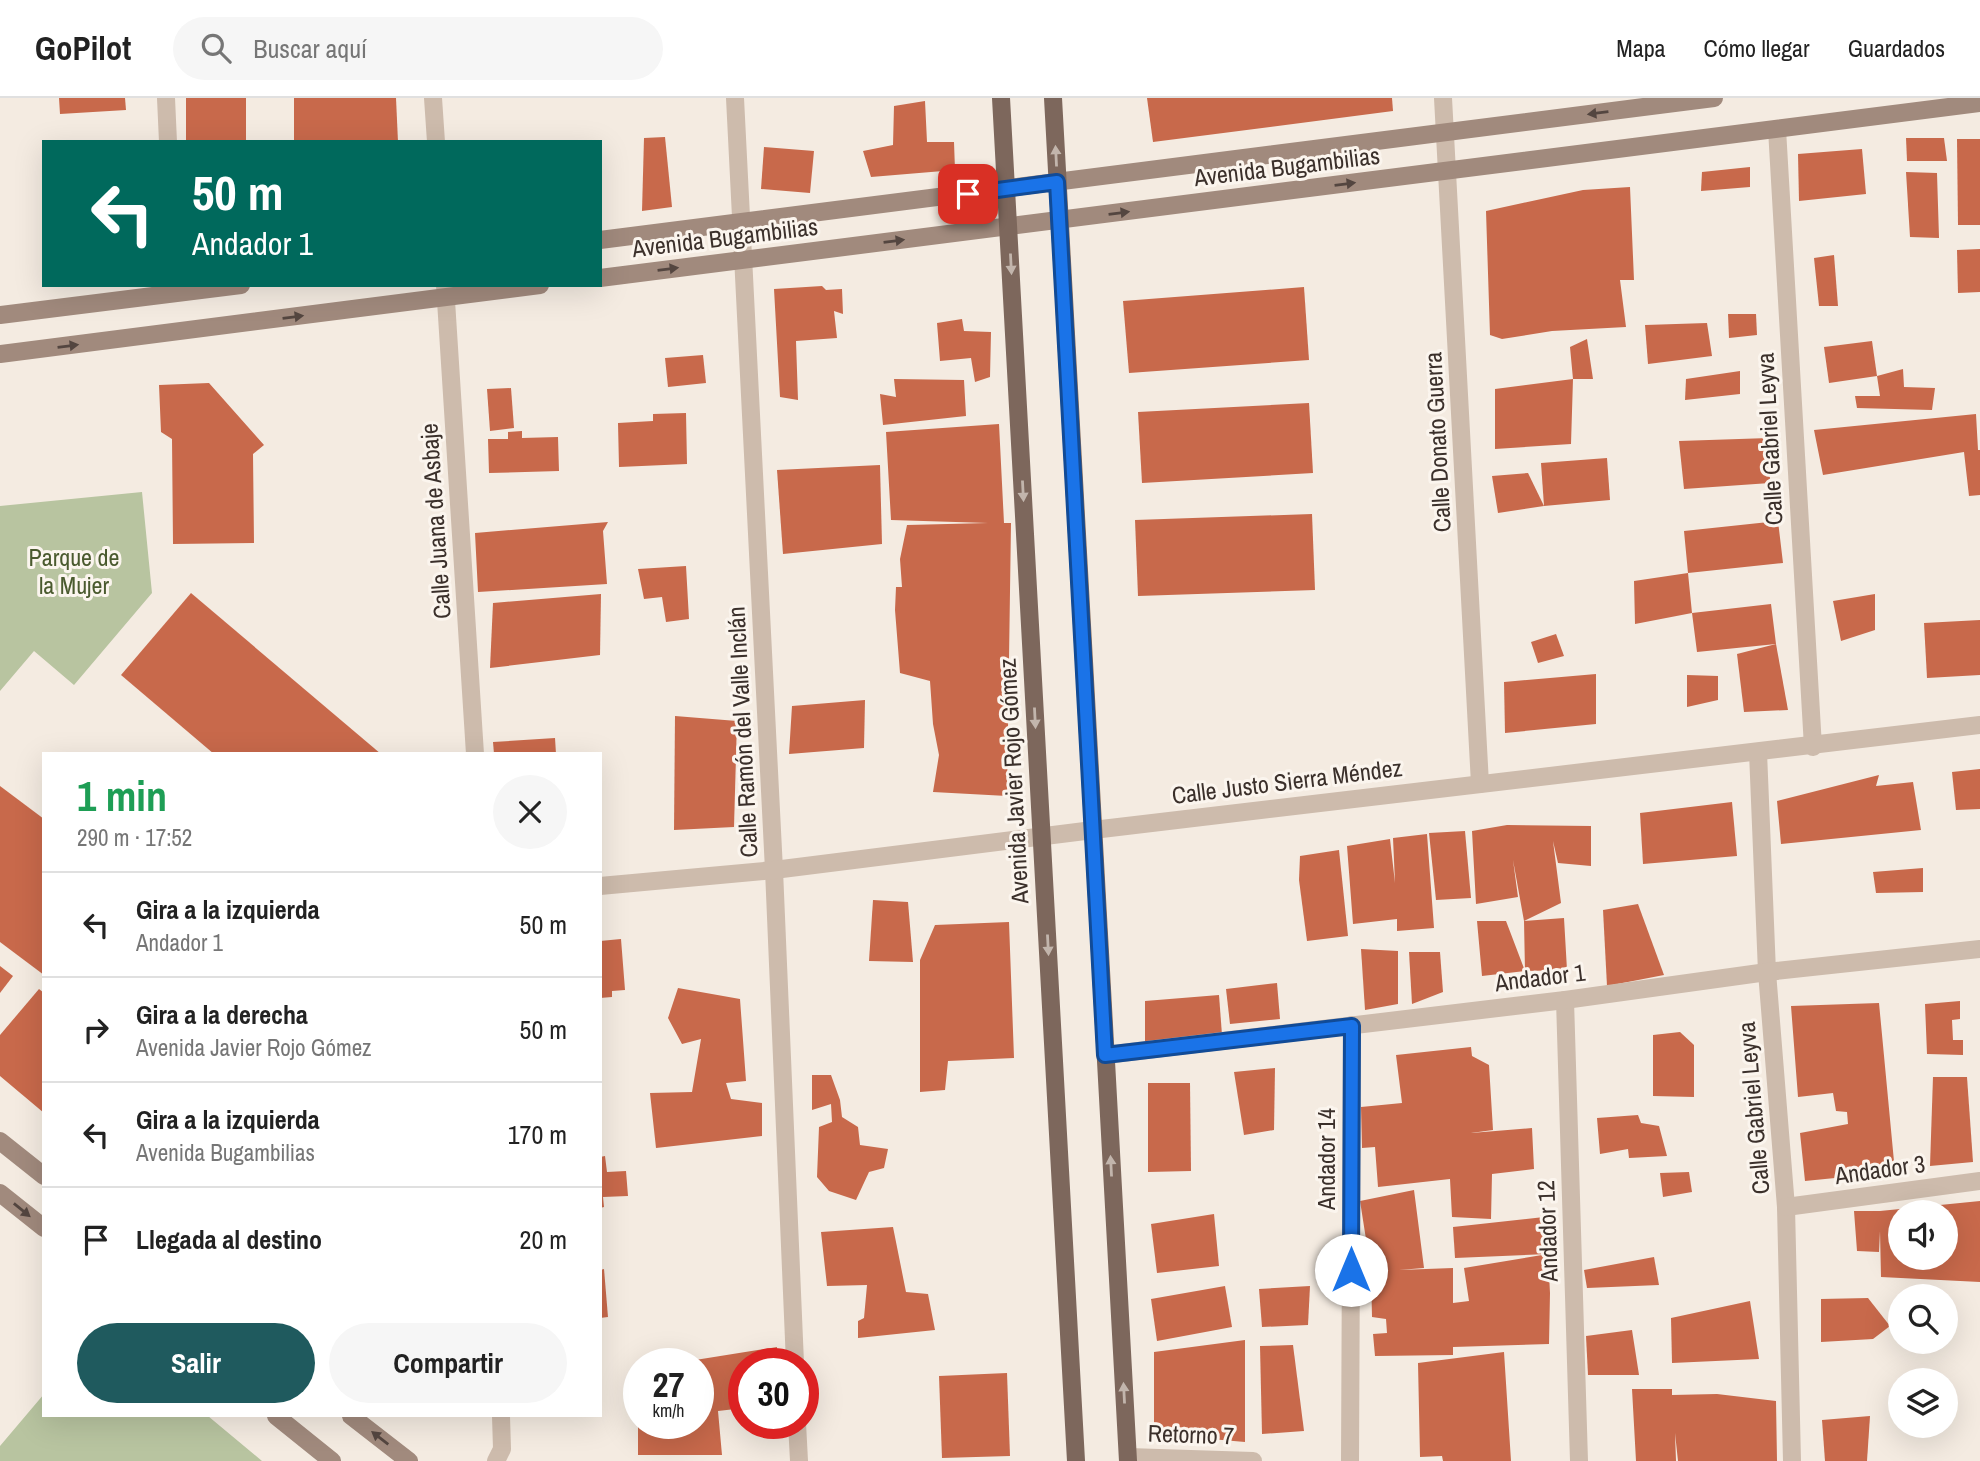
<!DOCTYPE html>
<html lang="es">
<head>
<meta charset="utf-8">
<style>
	body { margin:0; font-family:"Archivo Narrow",sans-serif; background:#f6f6f6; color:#222; height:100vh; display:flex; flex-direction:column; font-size:26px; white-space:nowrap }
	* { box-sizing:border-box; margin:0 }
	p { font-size:23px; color:#767676 }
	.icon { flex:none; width:38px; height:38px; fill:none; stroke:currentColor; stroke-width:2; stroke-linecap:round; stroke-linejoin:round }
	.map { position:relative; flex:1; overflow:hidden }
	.panel { position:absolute; left:42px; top:654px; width:560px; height:665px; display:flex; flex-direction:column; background:#fff; border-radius:0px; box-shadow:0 7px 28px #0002 }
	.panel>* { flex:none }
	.banner { position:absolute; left:42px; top:42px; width:560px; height:147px; border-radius:0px; box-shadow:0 7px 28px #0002; background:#00695c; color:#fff; overflow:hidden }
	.fabs { position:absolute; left:1888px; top:1102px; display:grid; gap:14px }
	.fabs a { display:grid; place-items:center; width:70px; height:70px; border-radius:50%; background:#fff; box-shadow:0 7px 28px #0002; font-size:35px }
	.speed { position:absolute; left:623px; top:1250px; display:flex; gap:14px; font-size:35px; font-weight:700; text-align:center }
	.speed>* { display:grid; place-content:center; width:91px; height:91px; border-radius:50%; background:#fff; box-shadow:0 7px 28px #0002; line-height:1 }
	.speed small { font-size:18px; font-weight:400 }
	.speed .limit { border:10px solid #d22; background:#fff; color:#111 }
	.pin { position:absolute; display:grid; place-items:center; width:60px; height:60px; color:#fff; margin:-30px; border-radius:14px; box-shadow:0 4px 10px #0006 }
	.me { position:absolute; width:77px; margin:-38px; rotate:0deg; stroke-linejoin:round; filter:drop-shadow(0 0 5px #0008) }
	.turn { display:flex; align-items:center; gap:24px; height:147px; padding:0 35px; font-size:32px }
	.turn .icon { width:91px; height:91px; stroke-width:2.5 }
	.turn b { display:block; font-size:49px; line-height:60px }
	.round { display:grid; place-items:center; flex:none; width:74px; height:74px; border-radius:37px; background:#f6f6f6 }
	.head { display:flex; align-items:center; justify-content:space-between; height:119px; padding:0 35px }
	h1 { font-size:42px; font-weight:800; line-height:52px; color:#1e9e55 }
	.cta { display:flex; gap:14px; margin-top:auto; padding:14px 35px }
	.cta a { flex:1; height:80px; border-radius:42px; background:#1f5a5e; color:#fff; font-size:28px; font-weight:800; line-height:80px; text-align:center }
	.cta a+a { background:#f6f6f6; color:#222 }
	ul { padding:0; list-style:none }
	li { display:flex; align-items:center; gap:21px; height:105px; padding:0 35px; border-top:2px solid #e0e0e0 }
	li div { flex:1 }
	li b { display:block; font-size:26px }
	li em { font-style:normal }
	header { display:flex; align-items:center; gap:42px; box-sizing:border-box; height:98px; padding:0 35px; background:#fff; border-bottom:2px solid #e0e0e0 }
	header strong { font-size:33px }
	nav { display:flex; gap:38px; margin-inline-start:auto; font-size:24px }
	.search { width:490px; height:63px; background:#f6f6f6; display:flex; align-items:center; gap:18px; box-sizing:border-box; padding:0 24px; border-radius:38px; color:#767676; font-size:26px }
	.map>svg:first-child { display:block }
</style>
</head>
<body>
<header>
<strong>GoPilot</strong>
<div class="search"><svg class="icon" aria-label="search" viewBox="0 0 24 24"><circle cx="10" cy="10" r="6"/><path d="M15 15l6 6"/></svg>Buscar aquí</div>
<nav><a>Mapa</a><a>Cómo llegar</a><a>Guardados</a></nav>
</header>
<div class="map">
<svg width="1980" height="1363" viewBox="0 0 1980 1363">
	<rect width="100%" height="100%" fill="#f4ebe1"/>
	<g fill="#b8c4a0">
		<path d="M 142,394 L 152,495 L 74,587 L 34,553 L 0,593 L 0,408 Z"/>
		<path d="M 44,1296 L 44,1318 L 208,1318 L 262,1363 L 0,1363 L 0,1348 Z"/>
	</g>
	<g fill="#c8694b" fill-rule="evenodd">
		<path d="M 59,0 L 125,0 L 126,12 L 60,16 Z"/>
		<rect x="186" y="0" width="60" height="44"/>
		<path d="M 294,0 L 396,0 L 398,44 L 294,44 Z"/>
		<path d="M 1147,0 L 1392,0 L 1393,13 L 1153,44 Z"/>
		<path d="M 925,3 L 927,44 L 954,44 L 955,72 L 871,79 L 863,53 L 893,47 L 894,8 Z"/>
		<path d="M 665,39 L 672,109 L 642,113 L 644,40 Z"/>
		<path d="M 1906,40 L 1944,40 L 1947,63 L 1907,63 Z"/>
		<path d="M 1957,41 L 1980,41 L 1980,127 L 1958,127 Z"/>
		<path d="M 764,49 L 814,53 L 810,95 L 761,91 Z"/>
		<path d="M 1862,51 L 1866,96 L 1799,103 L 1798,56 Z"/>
		<path d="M 1750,69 L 1750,89 L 1701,93 L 1702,74 Z"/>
		<path d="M 1906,74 L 1937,75 L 1939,140 L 1910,139 Z"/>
		<path d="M 1630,89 L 1634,182 L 1620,182 L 1626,229 L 1552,233 L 1502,241 L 1490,237 L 1486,113 L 1583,92 Z"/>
		<path d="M 1980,151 L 1980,194 L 1958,195 L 1957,152 Z"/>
		<path d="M 1834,157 L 1838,208 L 1819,208 L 1814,160 Z"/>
		<path d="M 822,188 L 826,192 L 842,191 L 843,216 L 834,213 L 837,240 L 796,243 L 798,302 L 780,299 L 774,191 Z"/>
		<path d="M 1304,189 L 1309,262 L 1129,275 L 1123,203 Z"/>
		<path d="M 1728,216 L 1756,216 L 1757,237 L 1729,240 Z"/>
		<path d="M 962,221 L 964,233 L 991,234 L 990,279 L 975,284 L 971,260 L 940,263 L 937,225 Z"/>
		<path d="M 1707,225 L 1712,258 L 1648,266 L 1645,227 Z"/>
		<path d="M 1587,241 L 1593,281 L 1573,281 L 1571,346 L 1495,351 L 1495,291 L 1573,281 L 1570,249 Z"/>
		<path d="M 1872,243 L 1877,278 L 1829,285 L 1824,249 Z"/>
		<path d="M 703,257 L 706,285 L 668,289 L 665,260 Z"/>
		<path d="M 1903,271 L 1904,289 L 1935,290 L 1932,312 L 1857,310 L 1855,298 L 1880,298 L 1877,278 Z"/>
		<path d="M 1740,273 L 1740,296 L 1685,302 L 1686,281 Z"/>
		<path d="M 894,281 L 964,282 L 966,318 L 883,327 L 880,296 L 896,299 Z"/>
		<path d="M 209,285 L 264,347 L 253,356 L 254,445 L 173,446 L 172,341 L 161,334 L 159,287 Z"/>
		<path d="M 511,290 L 514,330 L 490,333 L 487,291 Z"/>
		<path d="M 1309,305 L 1313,375 L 1142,385 L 1138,314 Z"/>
		<path d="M 686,315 L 687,366 L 619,369 L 618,325 L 653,323 L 653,316 Z"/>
		<path d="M 1976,316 L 1978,352 L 1980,352 L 1980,397 L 1969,398 L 1964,354 L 1823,377 L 1814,332 Z"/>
		<path d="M 999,326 L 1004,425 L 1011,425 L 1007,698 L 933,694 L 939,657 L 933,626 L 930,583 L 900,575 L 895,512 L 896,489 L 902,489 L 900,461 L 907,427 L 988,425 L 891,422 L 886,334 Z"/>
		<path d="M 522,333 L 522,340 L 558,339 L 559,373 L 489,375 L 488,341 L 508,341 L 508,334 Z"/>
		<path d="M 1769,340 L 1770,385 L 1684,391 L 1679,343 Z"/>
		<path d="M 1607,360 L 1610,402 L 1544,408 L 1541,365 Z"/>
		<path d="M 880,367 L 882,446 L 783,456 L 777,372 Z"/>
		<path d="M 1528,375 L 1544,408 L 1498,415 L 1492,378 Z"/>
		<path d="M 1312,416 L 1315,492 L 1138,498 L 1135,422 Z"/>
		<path d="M 1778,423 L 1783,465 L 1688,475 L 1692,515 L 1771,506 L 1776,546 L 1697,554 L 1692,515 L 1635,526 L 1634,483 L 1688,475 L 1684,433 Z"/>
		<path d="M 608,424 L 603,433 L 607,486 L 478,494 L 475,435 Z"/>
		<path d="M 686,468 L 689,521 L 666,524 L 662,499 L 644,501 L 638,471 Z"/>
		<path d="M 191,495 L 381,656 L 214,656 L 121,577 Z"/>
		<path d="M 601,496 L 600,557 L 490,570 L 493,505 Z"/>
		<path d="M 1875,496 L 1875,532 L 1841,543 L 1833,503 Z"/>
		<path d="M 1980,522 L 1980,577 L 1927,580 L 1924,525 Z"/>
		<path d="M 1556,536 L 1564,558 L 1538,565 L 1531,544 Z"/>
		<path d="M 1776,546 L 1788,612 L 1744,614 L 1737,556 Z"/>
		<path d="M 1596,576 L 1596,626 L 1505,635 L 1504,584 Z"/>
		<path d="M 1687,577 L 1718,578 L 1718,602 L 1687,609 Z"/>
		<path d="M 865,602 L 864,650 L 789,656 L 792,608 Z"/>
		<path d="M 675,618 L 737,623 L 734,729 L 674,732 Z"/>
		<path d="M 555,640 L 556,656 L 494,656 L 493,644 Z"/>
		<path d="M 1980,671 L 1980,711 L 1956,712 L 1952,674 Z"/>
		<path d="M 1879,677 L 1876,688 L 1913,684 L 1921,732 L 1781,746 L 1777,703 Z"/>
		<path d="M 0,688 L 44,721 L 44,877 L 0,844 Z"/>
		<path d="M 1732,704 L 1737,758 L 1643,766 L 1640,715 Z"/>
		<path d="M 1507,727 L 1591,728 L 1591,768 L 1558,765 L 1553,743 L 1561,805 L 1524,823 L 1564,820 L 1567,872 L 1525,873 L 1482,878 L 1477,823 L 1506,823 L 1525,873 L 1524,823 L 1513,762 L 1518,799 L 1476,806 L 1472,733 Z"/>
		<path d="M 1465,733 L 1471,800 L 1436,802 L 1429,735 Z"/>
		<path d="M 1427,736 L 1434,830 L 1397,833 L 1397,821 L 1353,826 L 1347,748 L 1390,741 L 1395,785 L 1393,740 Z"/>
		<path d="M 1339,752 L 1348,838 L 1307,843 L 1299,782 L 1300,758 Z"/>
		<path d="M 1923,770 L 1923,794 L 1876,795 L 1873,774 Z"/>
		<path d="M 873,802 L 908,804 L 913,864 L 869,863 Z"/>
		<path d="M 1638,806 L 1664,877 L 1607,888 L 1603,812 Z"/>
		<path d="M 1009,824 L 1014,960 L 948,963 L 945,992 L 920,994 L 920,862 L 935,827 Z"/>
		<path d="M 621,841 L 625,892 L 612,893 L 612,899 L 600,900 L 600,843 Z"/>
		<path d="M 1361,851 L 1398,853 L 1398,906 L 1365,912 Z"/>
		<path d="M 1409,854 L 1440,854 L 1443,894 L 1412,906 Z"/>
		<path d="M 0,868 L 13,878 L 0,895 Z"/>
		<path d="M 1277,885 L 1280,921 L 1230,926 L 1226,891 Z"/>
		<path d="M 678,890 L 740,901 L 746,983 L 726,985 L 731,1001 L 762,1005 L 762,1038 L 656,1050 L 650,995 L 692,994 L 701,941 L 682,946 L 668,920 Z"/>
		<path d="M 39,891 L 44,895 L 44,1015 L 0,978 L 0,937 Z"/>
		<path d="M 1219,897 L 1222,937 L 1145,946 L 1145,903 Z"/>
		<path d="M 1960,903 L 1960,921 L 1952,922 L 1953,942 L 1963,942 L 1963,957 L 1927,956 L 1925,906 Z"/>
		<path d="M 1879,905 L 1895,1074 L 1805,1083 L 1800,1035 L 1848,1026 L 1847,1014 L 1836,1013 L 1833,995 L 1798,999 L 1791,908 Z"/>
		<path d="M 1680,934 L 1694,947 L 1694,999 L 1653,998 L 1653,937 Z"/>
		<path d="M 1471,949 L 1472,958 L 1489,967 L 1493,1032 L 1471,1035 L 1532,1030 L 1534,1071 L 1492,1076 L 1491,1121 L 1452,1119 L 1450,1081 L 1378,1089 L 1375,1049 L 1362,1050 L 1361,1009 L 1402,1005 L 1396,957 Z"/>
		<path d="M 1275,970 L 1274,1032 L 1244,1037 L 1234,974 Z"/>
		<path d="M 812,977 L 831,977 L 840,1002 L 842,1019 L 858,1029 L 860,1047 L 888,1051 L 884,1070 L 869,1074 L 856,1102 L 829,1093 L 817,1079 L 819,1029 L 832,1024 L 831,1006 L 812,1012 Z"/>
		<path d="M 1933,979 L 1967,979 L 1973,1064 L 1930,1068 Z"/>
		<path d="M 1148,985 L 1190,985 L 1191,1073 L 1148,1074 Z"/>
		<path d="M 1638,1017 L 1641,1025 L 1659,1028 L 1667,1058 L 1629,1060 L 1628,1051 L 1600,1056 L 1597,1020 Z"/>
		<path d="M 605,1058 L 607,1074 L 626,1073 L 628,1098 L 603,1099 L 604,1109 L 600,1110 L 600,1059 Z"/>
		<path d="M 1689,1074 L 1692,1094 L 1663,1099 L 1660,1075 Z"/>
		<path d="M 1414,1092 L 1424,1170 L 1399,1172 L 1453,1170 L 1453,1205 L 1469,1203 L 1464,1170 L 1548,1156 L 1550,1195 L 1549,1246 L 1453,1249 L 1453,1257 L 1375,1258 L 1373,1236 L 1387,1235 L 1386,1221 L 1372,1219 L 1371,1173 L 1360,1103 Z"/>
		<path d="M 1980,1103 L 1980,1184 L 1881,1179 L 1880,1133 L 1879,1154 L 1857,1153 L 1854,1113 L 1880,1113 ZM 1900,1115 L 1946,1115 L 1946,1160 L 1900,1160 Z"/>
		<path d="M 1214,1116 L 1219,1168 L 1157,1175 L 1151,1126 Z"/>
		<path d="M 1544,1119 L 1548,1156 L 1455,1160 L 1453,1129 Z"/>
		<path d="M 893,1129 L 906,1194 L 928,1196 L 935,1232 L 858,1240 L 858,1223 L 864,1220 L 867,1187 L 827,1188 L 821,1134 Z"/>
		<path d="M 1654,1159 L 1659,1187 L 1587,1190 L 1584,1172 Z"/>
		<path d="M 604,1171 L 608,1219 L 600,1220 L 600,1172 Z"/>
		<path d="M 1225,1188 L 1232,1229 L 1157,1243 L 1151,1201 Z"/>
		<path d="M 1310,1188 L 1308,1227 L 1262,1229 L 1259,1191 Z"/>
		<path d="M 1868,1200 L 1890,1228 L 1873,1241 L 1821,1244 L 1821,1201 Z"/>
		<path d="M 1750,1203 L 1759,1261 L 1672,1265 L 1671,1220 Z"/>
		<path d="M 1632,1232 L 1639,1277 L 1588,1277 L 1586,1238 Z"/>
		<path d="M 1245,1242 L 1245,1344 L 1154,1336 L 1154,1254 Z"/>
		<path d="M 1293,1247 L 1304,1333 L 1262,1336 L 1260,1248 Z"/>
		<path d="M 777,1249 L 776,1265 L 744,1265 L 744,1310 L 718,1313 L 722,1357 L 638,1357 L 638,1325 L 698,1325 L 698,1265 L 689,1265 L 689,1263 Z"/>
		<path d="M 1504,1254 L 1511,1363 L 1443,1363 L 1442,1358 L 1420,1359 L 1418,1265 Z"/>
		<path d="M 1007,1275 L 1010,1358 L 942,1360 L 939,1278 Z"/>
		<path d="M 1632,1291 L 1672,1291 L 1672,1297 L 1717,1296 L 1776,1303 L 1777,1363 L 1678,1363 L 1675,1335 L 1676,1363 L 1636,1363 Z"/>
		<path d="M 1870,1318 L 1867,1363 L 1825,1363 L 1822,1322 Z"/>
	</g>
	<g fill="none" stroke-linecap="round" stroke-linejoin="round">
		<g stroke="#cdbbac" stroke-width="18">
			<path d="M 166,0 L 168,44"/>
			<path d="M 433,0 L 436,44"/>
			<path d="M 735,0 L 774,772 L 795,1265"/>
			<path d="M 1443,0 L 1480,686"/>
			<path d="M 1777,31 L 1813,649"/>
			<path d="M 445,187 L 475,656"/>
			<path d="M 1758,654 L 1767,874 L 1786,1109 L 1792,1363"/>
			<path d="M 600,788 L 774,772 L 1093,732 L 1980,627"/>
			<path d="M 1565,902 L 1579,1363"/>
			<path d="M 1105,957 L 1565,902 L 1767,874 L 1980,851"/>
			<path d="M 1786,1109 L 1980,1083"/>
			<path d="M 797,1325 L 799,1363"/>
			<path d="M 1128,1359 L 1253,1363"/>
			<path d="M 496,1363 L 502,1351 L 501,1318"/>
			<path d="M 1350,1363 L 1352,927"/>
		</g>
		<g stroke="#a18a7d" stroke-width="18">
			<path d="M 600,142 L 1714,0"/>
			<path d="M 600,180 L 1980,5"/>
			<path d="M 0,217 L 241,187"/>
			<path d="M 0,256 L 540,187"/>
			<path d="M 0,1043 L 44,1078"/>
			<path d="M 0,1095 L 44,1130"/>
			<path d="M 276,1318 L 332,1363"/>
			<path d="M 351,1318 L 409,1363"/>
		</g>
		<g stroke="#7d675c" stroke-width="18">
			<path d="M 1001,0 L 1076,1363"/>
			<path d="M 1053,0 L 1128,1363"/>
		</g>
	</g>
	<defs><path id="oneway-solid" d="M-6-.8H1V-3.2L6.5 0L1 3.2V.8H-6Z" transform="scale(1.75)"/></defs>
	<g fill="#544640">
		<use href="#oneway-solid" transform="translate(1598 15) rotate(173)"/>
		<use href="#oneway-solid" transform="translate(1345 86) rotate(-7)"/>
		<use href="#oneway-solid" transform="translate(1119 115) rotate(-7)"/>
		<use href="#oneway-solid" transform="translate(894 143) rotate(-7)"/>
		<use href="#oneway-solid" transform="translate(668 171) rotate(-7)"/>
		<use href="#oneway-solid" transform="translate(293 219) rotate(-7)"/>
		<use href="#oneway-solid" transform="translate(68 248) rotate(-7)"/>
		<use href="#oneway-solid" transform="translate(22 1112) rotate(39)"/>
		<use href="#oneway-solid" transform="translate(380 1340) rotate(-142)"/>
	</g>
	<g fill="#c2b5ac">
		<use href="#oneway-solid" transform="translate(1056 58) rotate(-93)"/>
		<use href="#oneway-solid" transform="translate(1011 166) rotate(87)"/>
		<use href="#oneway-solid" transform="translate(1023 393) rotate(87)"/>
		<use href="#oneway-solid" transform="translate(1035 620) rotate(87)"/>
		<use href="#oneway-solid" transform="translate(1048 847) rotate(87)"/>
		<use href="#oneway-solid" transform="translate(1111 1068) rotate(-93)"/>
		<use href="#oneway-solid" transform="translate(1124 1295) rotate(-93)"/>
	</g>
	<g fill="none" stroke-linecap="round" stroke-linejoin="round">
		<defs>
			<path id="route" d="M 968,96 L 1057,84 L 1105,957 L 1352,928 L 1351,1172"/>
		</defs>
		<use href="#route" stroke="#114b97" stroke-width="18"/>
		<use href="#route" stroke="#1a73e8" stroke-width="12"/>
	</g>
	<g text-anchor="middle" stroke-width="6" stroke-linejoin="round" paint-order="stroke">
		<g font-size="24" fill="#3b302b" stroke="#fbf5ee">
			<text transform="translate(1287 69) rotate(-7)" y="8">Avenida Bugambilias</text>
			<text transform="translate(725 140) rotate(-7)" y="8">Avenida Bugambilias</text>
			<text transform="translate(1770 341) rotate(-93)" y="8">Calle Gabriel Leyva</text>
			<text transform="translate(1438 344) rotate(-93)" y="8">Calle Donato Guerra</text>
			<text transform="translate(436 423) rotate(-94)" y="8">Calle Juana de Asbaje</text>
			<text transform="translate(743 634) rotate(-93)" y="8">Calle Ramón del Valle Inclán</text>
			<text transform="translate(1014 683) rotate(-93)" y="8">Avenida Javier Rojo Gómez</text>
			<text transform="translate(1287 684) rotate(-7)" y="8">Calle Justo Sierra Méndez</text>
			<text transform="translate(1540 880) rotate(-7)" y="8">Andador 1</text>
			<text transform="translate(1754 1010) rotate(-95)" y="8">Calle Gabriel Leyva</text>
			<text transform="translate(1327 1061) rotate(-90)" y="8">Andador 14</text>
			<text transform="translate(1880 1072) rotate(-8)" y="8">Andador 3</text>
			<text transform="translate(1548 1133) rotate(-92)" y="8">Andador 12</text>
			<text transform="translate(1191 1337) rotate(2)" y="8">Retorno 7</text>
		</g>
		<g font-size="24" fill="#4a5a2e" stroke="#fbf5ee">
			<text x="74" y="468">Parque de<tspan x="74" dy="28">la Mujer</tspan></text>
		</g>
	</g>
</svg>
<div class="fabs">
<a><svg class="icon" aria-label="sound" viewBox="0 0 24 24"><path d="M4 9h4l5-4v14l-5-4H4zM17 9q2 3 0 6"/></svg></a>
<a><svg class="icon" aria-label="search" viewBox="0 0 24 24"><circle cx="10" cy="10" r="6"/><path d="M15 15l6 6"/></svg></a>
<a><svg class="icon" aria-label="layers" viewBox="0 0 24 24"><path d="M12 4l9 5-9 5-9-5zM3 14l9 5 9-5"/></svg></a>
</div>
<div class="speed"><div>27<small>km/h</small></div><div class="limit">30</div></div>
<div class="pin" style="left:968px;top:96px;background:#d93025"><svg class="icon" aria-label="arrive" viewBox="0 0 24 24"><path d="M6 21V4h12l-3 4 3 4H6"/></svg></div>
<svg class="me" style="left:1351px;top:1172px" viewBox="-20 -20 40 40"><circle r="19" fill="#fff"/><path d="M0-13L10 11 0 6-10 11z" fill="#1a73e8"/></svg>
<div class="banner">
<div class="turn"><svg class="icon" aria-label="left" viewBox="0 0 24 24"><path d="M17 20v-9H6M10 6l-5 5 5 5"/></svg><div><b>50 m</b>Andador 1</div></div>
</div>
<section class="panel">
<div class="head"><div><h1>1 min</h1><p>290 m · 17:52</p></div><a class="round"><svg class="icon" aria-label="close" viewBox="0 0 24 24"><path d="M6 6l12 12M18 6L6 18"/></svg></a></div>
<ul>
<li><svg class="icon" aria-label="left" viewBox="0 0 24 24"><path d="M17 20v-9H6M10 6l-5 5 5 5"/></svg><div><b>Gira a la izquierda</b><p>Andador 1</p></div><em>50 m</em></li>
<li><svg class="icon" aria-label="right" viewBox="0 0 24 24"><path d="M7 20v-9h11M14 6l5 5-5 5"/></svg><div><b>Gira a la derecha</b><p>Avenida Javier Rojo Gómez</p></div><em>50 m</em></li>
<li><svg class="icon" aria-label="left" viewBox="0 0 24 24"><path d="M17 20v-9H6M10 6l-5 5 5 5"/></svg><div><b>Gira a la izquierda</b><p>Avenida Bugambilias</p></div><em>170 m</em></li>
<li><svg class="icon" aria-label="arrive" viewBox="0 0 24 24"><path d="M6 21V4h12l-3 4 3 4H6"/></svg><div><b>Llegada al destino</b></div><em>20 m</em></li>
</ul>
<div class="cta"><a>Salir</a><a>Compartir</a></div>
</section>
</div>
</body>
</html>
